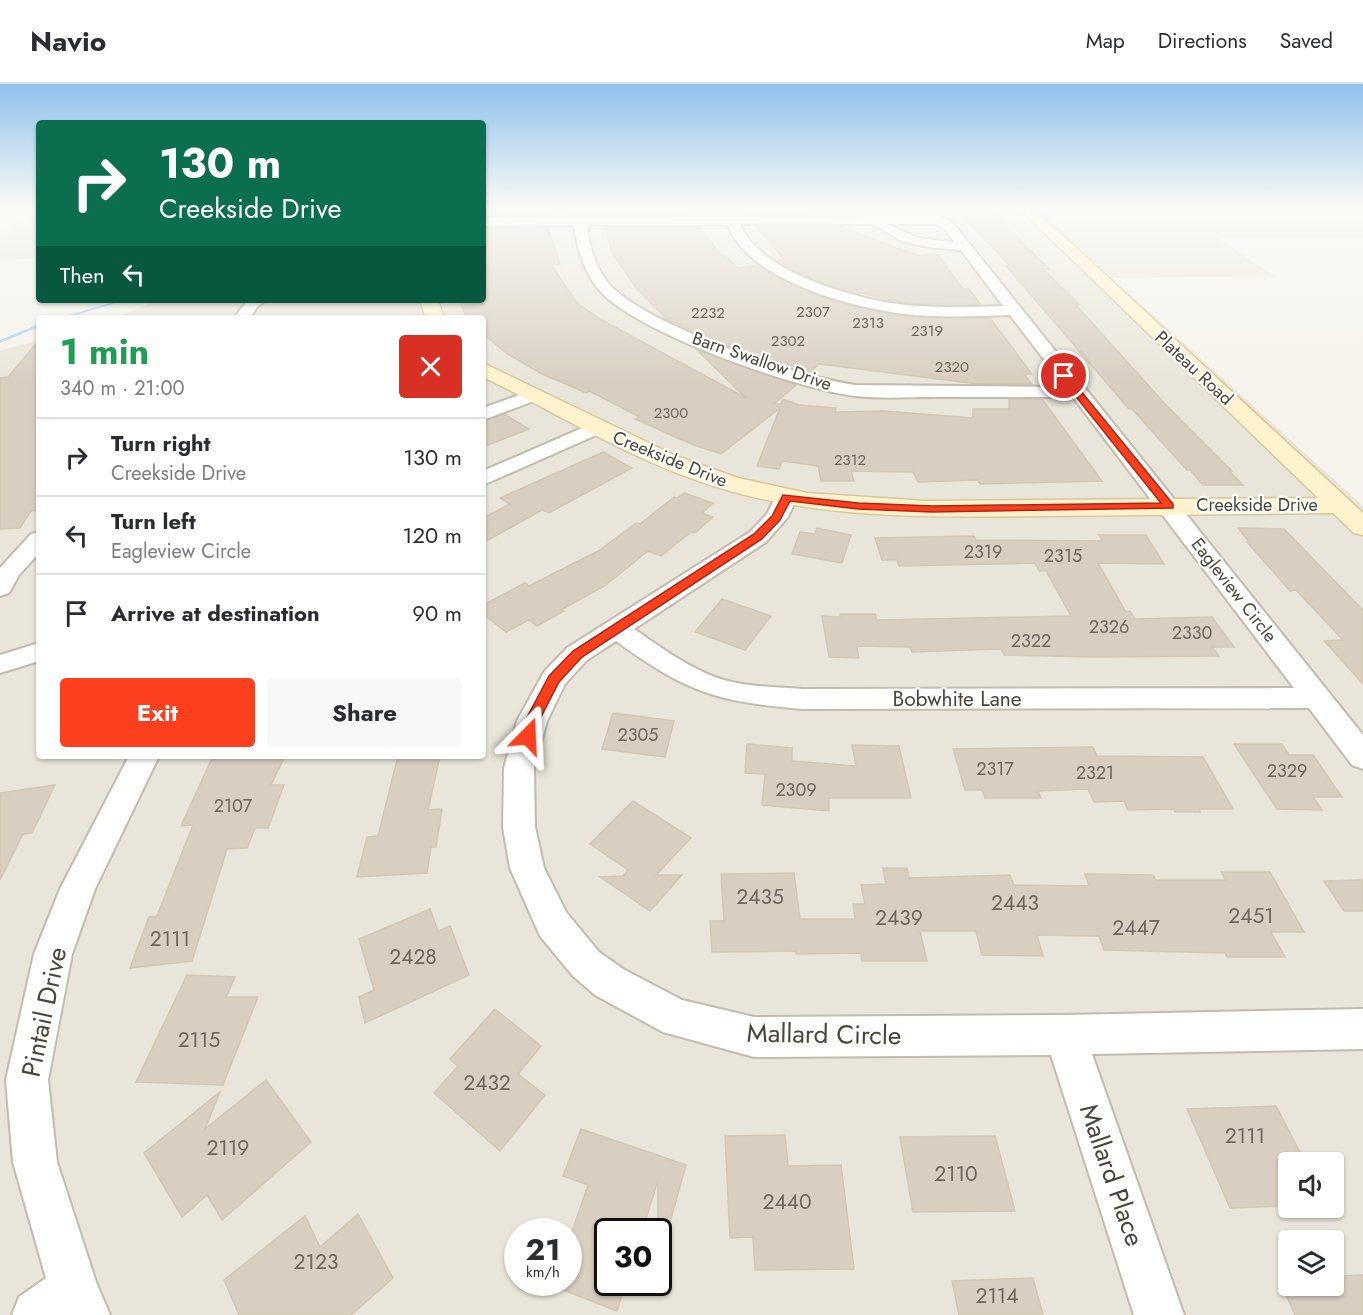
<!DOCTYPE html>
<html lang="en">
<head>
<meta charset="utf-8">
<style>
	body { margin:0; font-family:Jost,sans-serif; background:#f7f7f7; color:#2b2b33; height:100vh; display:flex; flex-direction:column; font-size:22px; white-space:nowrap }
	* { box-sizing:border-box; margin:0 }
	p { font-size:20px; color:#7c7c81 }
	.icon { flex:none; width:33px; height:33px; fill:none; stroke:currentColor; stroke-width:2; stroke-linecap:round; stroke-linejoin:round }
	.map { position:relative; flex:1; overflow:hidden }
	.side { position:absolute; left:36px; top:231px; width:450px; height:444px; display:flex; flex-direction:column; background:#fff; border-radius:6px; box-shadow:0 2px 4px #0004 }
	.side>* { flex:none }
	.hud { position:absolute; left:36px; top:36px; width:450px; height:183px; border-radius:6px; box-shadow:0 2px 4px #0004; background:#0b6e4f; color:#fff; overflow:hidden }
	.controls { position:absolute; left:1278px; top:1068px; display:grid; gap:12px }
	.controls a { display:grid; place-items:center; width:66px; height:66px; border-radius:6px; background:#fff; box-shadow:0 2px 4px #0004; font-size:30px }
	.speed { position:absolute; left:504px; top:1134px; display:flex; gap:12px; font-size:30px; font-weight:700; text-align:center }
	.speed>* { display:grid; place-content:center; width:78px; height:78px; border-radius:50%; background:#fff; box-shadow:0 2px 4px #0004; line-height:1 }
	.speed small { font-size:15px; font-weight:400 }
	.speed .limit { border:3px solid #111; border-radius:9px; background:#fff; color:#111 }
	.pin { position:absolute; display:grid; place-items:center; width:51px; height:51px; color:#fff; margin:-26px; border:3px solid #fff; border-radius:50%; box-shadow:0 2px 6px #0007 }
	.me { position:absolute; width:66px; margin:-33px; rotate:21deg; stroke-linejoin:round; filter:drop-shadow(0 0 4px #0008) }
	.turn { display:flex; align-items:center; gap:21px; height:126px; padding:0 24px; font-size:27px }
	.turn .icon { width:78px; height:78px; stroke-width:2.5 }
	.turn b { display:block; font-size:42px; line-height:51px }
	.then { display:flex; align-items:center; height:57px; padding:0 24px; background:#0003; gap:12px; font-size:22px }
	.round { display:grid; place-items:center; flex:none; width:63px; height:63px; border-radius:6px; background:#f7f7f7 }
	.summary { display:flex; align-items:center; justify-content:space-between; height:102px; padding:0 24px }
	h1 { font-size:36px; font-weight:700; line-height:45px; color:#1e9e55 }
	.button { display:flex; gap:12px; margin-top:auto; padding:12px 24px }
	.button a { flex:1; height:69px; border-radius:6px; background:#fc3f1d; color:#fff; font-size:24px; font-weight:700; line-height:69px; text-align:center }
	.button a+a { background:#f7f7f7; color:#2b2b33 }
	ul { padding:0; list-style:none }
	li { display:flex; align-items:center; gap:18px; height:78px; padding:0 24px; border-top:2px solid #e1e1e2 }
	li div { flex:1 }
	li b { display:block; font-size:22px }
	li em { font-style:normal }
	header { display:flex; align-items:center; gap:36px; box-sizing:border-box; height:84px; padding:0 30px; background:#fff; border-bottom:2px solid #e1e1e2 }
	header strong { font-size:28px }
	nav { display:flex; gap:33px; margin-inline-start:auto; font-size:21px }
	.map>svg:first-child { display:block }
</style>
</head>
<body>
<header>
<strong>Navio</strong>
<nav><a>Map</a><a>Directions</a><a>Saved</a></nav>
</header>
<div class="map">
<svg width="1363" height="1231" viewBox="0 0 1363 1231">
	<rect width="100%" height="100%" fill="#f6f3ec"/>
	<path fill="#eae5da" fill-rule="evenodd" d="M 483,124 L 1363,124 L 1363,154 L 1217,154 L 1275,192 L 1112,194 L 1363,422 L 1363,1231 L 0,1231 L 0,267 L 39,256 L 39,672 L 483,672 L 483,234 L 113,234 L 159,216 L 483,216 ZM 1288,1078 L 1334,1078 L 1334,1124 L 1288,1124 ZM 518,1148 L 568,1148 L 568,1198 L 518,1198 ZM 608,1148 L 658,1148 L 658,1198 L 608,1198 ZM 1288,1156 L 1334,1156 L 1334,1202 L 1288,1202 Z"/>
	<path fill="#e5e3e0" d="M 36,130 L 39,130 L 39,170 L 30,175 L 0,176 L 0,150 Z"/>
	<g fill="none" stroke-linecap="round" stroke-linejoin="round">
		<g fill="#a9d4f2" fill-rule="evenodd">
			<path d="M 120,216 L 127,216 L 66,234 L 59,234 Z"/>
			<path d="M 39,240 L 39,243 L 0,259 L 0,256 Z"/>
		</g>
	</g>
	<g fill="#d8cfc1" stroke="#d3c7b4" stroke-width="1.5">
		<path d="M 483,124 L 542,124 L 544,131 L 483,132 Z"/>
		<path d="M 599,124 L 684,124 L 689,131 L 601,131 Z"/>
		<path d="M 741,124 L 791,124 L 807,130 L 746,131 Z"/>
		<path d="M 962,131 L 996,131 L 1049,185 L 1043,185 L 1080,221 L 1076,221 L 1166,321 L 1232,387 L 1229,387 L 1243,401 L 1203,401 L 1190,386 L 1187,386 L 1132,325 L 1129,325 L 1006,182 L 1010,182 Z"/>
		<path d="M 756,142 L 839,142 L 916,171 L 938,171 L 963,205 L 969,205 L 980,220 L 906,219 L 838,204 L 813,195 L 778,177 L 784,175 Z"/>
		<path d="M 605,143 L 699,143 L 722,172 L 725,172 L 738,184 L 758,181 L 778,194 L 830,216 L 905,232 L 990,234 L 1032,290 L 1024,290 L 1032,300 L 978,300 L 819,280 L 810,288 L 726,261 L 667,235 L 636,204 L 612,169 Z"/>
		<path d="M 483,144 L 548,144 L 560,180 L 551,181 L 577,219 L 600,235 L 746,314 L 697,266 L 796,301 L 775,319 L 781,320 L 783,315 L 799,321 L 836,324 L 835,328 L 883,327 L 973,334 L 973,325 L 1009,325 L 1009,315 L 1042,315 L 1102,397 L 980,400 L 978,396 L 918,398 L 913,388 L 851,387 L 854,397 L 821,397 L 818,382 L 782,377 L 779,385 L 757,382 L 780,324 L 721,370 L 691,360 L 635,335 L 640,333 L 589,307 L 586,309 L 540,289 L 506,269 L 483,250 L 483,234 L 467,234 L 459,216 L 483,216 Z"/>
		<path d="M 39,256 L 39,426 L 31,427 L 20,444 L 0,445 L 0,294 L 8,293 Z"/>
		<path d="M 504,330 L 529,345 L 483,363 L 483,338 Z"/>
		<path d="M 603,368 L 632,384 L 549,429 L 542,426 L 483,459 L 483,434 L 510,420 L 500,414 Z"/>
		<path d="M 684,409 L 713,419 L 702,429 L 713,433 L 695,449 L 691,448 L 661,472 L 648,467 L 606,501 L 561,526 L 564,527 L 537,542 L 529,536 L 506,548 L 483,530 L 483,521 L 525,499 L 529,502 L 600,466 L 636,439 L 640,440 L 674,413 L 677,414 Z"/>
		<path d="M 817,444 L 851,451 L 842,479 L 792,470 L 800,448 L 815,450 Z"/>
		<path d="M 1238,444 L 1284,445 L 1363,526 L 1363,600 L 1324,557 L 1343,556 L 1296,506 L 1290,507 L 1247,458 L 1249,458 Z"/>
		<path d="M 1099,451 L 1146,451 L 1164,480 L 1098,479 L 1126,528 L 1130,527 L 1135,535 L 1212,533 L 1234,563 L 1212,563 L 1219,572 L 1094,573 L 1004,571 L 1001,565 L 912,568 L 910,563 L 857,562 L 859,574 L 829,573 L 822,532 L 840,533 L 840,530 L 875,530 L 877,536 L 1071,532 L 1046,487 L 1039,487 L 1035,479 L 899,482 L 897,476 L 882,476 L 875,454 L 974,452 L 976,456 L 1102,457 Z"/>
		<path d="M 722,515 L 771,532 L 745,566 L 695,548 Z"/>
		<path d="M 613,629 L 674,637 L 665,673 L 602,665 Z"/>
		<path d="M 747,660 L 792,664 L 792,677 L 856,682 L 852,661 L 899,662 L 911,714 L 829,714 L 829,727 L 762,721 L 765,690 L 745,689 Z"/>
		<path d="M 1234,660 L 1282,660 L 1289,671 L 1313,671 L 1342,713 L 1313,713 L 1322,726 L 1277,725 Z"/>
		<path d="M 1093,663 L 1097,672 L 1203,673 L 1233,725 L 1199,725 L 1200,728 L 1175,728 L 1174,725 L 1128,726 L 1124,717 L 1094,718 L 1088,705 L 1038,707 L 1041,714 L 985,714 L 982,706 L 965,706 L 953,665 Z"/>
		<path d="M 213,672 L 285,672 L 271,701 L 284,701 L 268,744 L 255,744 L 247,764 L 227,765 L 192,877 L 130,884 L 149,833 L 157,832 L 193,741 L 181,742 Z"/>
		<path d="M 398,672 L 440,672 L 428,726 L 442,725 L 436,763 L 431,763 L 427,789 L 357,793 L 367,753 L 378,752 Z"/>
		<path d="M 55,701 L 32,749 L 23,750 L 0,796 L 0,709 Z"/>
		<path d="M 633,717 L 691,754 L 656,791 L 682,791 L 650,827 L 600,793 L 623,792 L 628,786 L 590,760 Z"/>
		<path d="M 883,784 L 907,784 L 909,794 L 1010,791 L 1014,801 L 1089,802 L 1085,790 L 1153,791 L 1156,796 L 1226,796 L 1221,788 L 1270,788 L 1304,848 L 1271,848 L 1285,873 L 1227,873 L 1225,869 L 1104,866 L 1099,852 L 1037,851 L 1043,872 L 982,871 L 976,847 L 920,847 L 927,877 L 862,877 L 861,869 L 796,870 L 796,867 L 712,868 L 710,837 L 724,837 L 721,790 L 794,789 L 800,835 L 855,835 L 853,820 L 865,820 L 861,801 L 886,800 Z"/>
		<path d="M 1363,796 L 1363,827 L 1344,827 L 1324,797 Z"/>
		<path d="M 430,825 L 438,847 L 450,842 L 469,891 L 365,939 L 359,913 L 374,906 L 359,855 Z"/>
		<path d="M 187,891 L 235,893 L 226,913 L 258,913 L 223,1001 L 136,998 Z"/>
		<path d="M 495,925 L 541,962 L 518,990 L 545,1011 L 500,1067 L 434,1009 L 458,982 L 450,975 Z"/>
		<path d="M 266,996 L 311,1058 L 222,1136 L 207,1111 L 182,1133 L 144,1069 L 220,1008 L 205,1045 Z"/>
		<path d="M 1276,1022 L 1305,1078 L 1288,1078 L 1288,1122 L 1230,1124 L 1187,1025 Z"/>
		<path d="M 581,1045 L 686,1081 L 665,1156 L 658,1155 L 658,1096 L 642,1148 L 608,1148 L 608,1198 L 626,1198 L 617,1227 L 548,1200 L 568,1198 L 568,1159 L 588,1101 L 563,1092 Z"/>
		<path d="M 785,1051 L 788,1082 L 841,1081 L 854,1185 L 755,1186 L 753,1153 L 730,1154 L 725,1052 Z"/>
		<path d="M 995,1052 L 1015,1127 L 913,1128 L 900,1053 Z"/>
		<path d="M 358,1130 L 393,1194 L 351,1231 L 239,1231 L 224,1196 L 305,1132 L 320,1163 Z"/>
		<path d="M 1363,1191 L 1363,1231 L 1295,1231 L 1282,1202 L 1334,1202 L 1334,1192 Z"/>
		<path d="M 1033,1194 L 1043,1231 L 959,1231 L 952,1197 Z"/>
	</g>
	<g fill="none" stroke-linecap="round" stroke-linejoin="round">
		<defs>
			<g id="street">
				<path d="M 940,132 L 952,138 L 1363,651 L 1363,685 L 1352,681 L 1309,624 L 803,625 C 717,618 686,608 616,557 L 587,576 L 565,600 L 547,637 L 534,684 L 535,743 L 544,784 L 566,828 L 599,868 L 623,885 L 682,916 L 754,933 L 1065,931 L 1363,925 L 1363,965 L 1092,970 L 1184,1231 L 1134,1231 L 1051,971 L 754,973 L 663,948 L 595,911 L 573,892 L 540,852 L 510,784 L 503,743 L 504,684 L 517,637 L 544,588 L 567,564 L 750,448 L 767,430 L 778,408 L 786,407 L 794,408 L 797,413 L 788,433 L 766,458 L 634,545 C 662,564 691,586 724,596 C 749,603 777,603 803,605 L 1294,604 L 1073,313 C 1027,313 982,313 937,313 C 909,313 882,315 855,312 C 797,305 640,250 601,208 C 585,191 577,164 574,141 L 483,142 L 483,134 ZM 740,140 L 873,140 L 902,157 L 928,163 L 961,166 L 1003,222 C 971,223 938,224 906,221 C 858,216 759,189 740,140 ZM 888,140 L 937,140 L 944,144 L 954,158 L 918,154 ZM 587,141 L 728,141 C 748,196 852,224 905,230 C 940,234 975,232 1010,231 L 1065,303 L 856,301 C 801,294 645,241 609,200 C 596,185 589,161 587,141 Z"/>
				<path d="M 248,216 L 266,216 L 257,223 L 250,234 L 234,234 Z"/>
				<path d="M 533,306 L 539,307 L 542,311 L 539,315 L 483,336 L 483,324 Z"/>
				<path d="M 596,338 L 603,340 L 606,344 L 603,348 L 483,401 L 483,387 Z"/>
				<path d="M 39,448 L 39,469 L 19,491 L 9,509 L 0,512 L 0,484 L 31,450 Z"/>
				<path d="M 39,559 L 39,577 L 0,589 L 0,571 Z"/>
				<path d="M 129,672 L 159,672 L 95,805 L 72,870 L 48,996 L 57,1078 L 96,1198 L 110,1231 L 12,1231 L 19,1213 L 46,1194 L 13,1078 L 6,996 L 34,870 L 60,805 Z"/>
			</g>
			<g id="secondary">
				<path d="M 1019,124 L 1033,124 L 1363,429 L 1363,451 L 1354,449 L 1333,429 C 1237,430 1140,431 1043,432 C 935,433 825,436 720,404 C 636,379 561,331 483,293 L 483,279 L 674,371 L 738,394 L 807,409 L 926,417 L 1318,414 Z"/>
				<path d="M 420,216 L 438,216 L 444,234 L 426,234 Z"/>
			</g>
		</defs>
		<use href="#street" stroke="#c2bbae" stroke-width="4"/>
		<use href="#secondary" stroke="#d6c79b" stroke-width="3"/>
		<use href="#street" fill="#fff" fill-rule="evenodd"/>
		<use href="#secondary" fill="#fff3cd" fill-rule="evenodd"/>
	</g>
	<linearGradient id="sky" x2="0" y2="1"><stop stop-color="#8fc1ec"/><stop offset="0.42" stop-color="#fbfaf6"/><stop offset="1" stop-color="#fbfaf6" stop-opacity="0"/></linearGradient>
	<rect width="1363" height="297" fill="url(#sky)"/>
	<path fill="#fc3f1d" stroke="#a42913" stroke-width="1.5" d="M 1061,290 L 1067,290 L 1173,420 L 1173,424 L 932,428 L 858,425 L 790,417 L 780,436 L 762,455 L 582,573 L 559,598 L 539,637 L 533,656 L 523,656 L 521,652 L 525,637 L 549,592 L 573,567 L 754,450 L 772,432 L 783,411 L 858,419 L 932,422 L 1161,419 L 1061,294 Z"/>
	<g text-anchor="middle" stroke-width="4.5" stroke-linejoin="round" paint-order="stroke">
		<g font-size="15" fill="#6e675b">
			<text x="813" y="233">2307</text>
			<text x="708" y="234">2232</text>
			<text x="868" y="244">2313</text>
			<text x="927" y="252">2319</text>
			<text x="788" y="262">2302</text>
			<text x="952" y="288">2320</text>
			<text x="671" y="334">2300</text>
			<text x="850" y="381">2312</text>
		</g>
		<g font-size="18" fill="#4b4439" stroke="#fff">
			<text transform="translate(762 277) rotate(19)" y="6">Barn Swallow Drive</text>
			<text transform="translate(1194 284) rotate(43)" y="6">Plateau Road</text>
			<text transform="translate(670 375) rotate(22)" y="6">Creekside Drive</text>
			<text x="1257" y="427">Creekside Drive</text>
			<text transform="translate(1234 506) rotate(52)" y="6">Eagleview Circle</text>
		</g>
		<g font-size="18" fill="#6e675b">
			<text x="983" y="474">2319</text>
			<text x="1063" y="478">2315</text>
			<text x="1109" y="549">2326</text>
			<text x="1192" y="555">2330</text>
			<text x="1031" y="563">2322</text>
			<text x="638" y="657">2305</text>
			<text x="995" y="691">2317</text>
			<text x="1287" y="693">2329</text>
			<text x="1095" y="695">2321</text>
			<text x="796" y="712">2309</text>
			<text x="233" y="728">2107</text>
		</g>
		<g font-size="21" fill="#4b4439" stroke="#fff">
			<text x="957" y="622">Bobwhite Lane</text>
		</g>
		<g font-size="21" fill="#6e675b">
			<text x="760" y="820">2435</text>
			<text x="1015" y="826">2443</text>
			<text x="1251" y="839">2451</text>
			<text x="899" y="841">2439</text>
			<text x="1136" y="851">2447</text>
			<text x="170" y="862">2111</text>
			<text x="413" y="880">2428</text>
			<text x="199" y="963">2115</text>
			<text x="487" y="1006">2432</text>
			<text x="1245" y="1059">2111</text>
			<text x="228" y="1071">2119</text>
			<text x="956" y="1097">2110</text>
			<text x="787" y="1125">2440</text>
			<text x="316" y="1185">2123</text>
			<text x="997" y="1219">2114</text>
		</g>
		<g font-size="26" fill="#4b4439" stroke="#fff">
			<text transform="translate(44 928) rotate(-78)" y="9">Pintail Drive</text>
			<text transform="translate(824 950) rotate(1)" y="9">Mallard Circle</text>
			<text transform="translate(1112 1091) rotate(71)" y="9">Mallard Place</text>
		</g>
	</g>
</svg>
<div class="controls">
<a><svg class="icon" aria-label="sound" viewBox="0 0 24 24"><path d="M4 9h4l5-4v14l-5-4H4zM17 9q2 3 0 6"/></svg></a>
<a><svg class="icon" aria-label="layers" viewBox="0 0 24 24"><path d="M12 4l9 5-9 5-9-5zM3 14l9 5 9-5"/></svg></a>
</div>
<div class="speed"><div>21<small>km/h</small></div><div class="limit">30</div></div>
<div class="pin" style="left:1064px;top:292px;background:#d93025"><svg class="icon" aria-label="arrive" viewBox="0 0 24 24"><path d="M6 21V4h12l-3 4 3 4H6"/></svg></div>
<svg class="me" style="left:528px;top:652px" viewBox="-20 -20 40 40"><path d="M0-17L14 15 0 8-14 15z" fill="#fc3f1d" stroke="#fff" stroke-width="4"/></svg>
<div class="hud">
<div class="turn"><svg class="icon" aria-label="right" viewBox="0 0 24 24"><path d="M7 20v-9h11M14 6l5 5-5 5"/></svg><div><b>130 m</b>Creekside Drive</div></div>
<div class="then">Then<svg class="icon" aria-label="left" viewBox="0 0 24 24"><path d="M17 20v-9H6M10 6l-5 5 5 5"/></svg></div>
</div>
<section class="side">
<div class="summary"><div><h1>1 min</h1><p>340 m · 21:00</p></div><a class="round" style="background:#d93025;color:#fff"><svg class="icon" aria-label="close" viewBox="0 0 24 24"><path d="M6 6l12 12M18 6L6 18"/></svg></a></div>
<ul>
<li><svg class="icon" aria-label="right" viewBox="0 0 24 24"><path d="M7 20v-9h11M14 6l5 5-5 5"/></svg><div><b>Turn right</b><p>Creekside Drive</p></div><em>130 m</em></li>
<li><svg class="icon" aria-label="left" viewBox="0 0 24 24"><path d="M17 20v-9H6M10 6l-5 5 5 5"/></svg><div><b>Turn left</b><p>Eagleview Circle</p></div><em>120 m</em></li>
<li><svg class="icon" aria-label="arrive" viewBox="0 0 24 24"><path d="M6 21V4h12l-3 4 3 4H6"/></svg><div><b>Arrive at destination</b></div><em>90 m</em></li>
</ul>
<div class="button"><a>Exit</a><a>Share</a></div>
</section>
</div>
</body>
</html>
